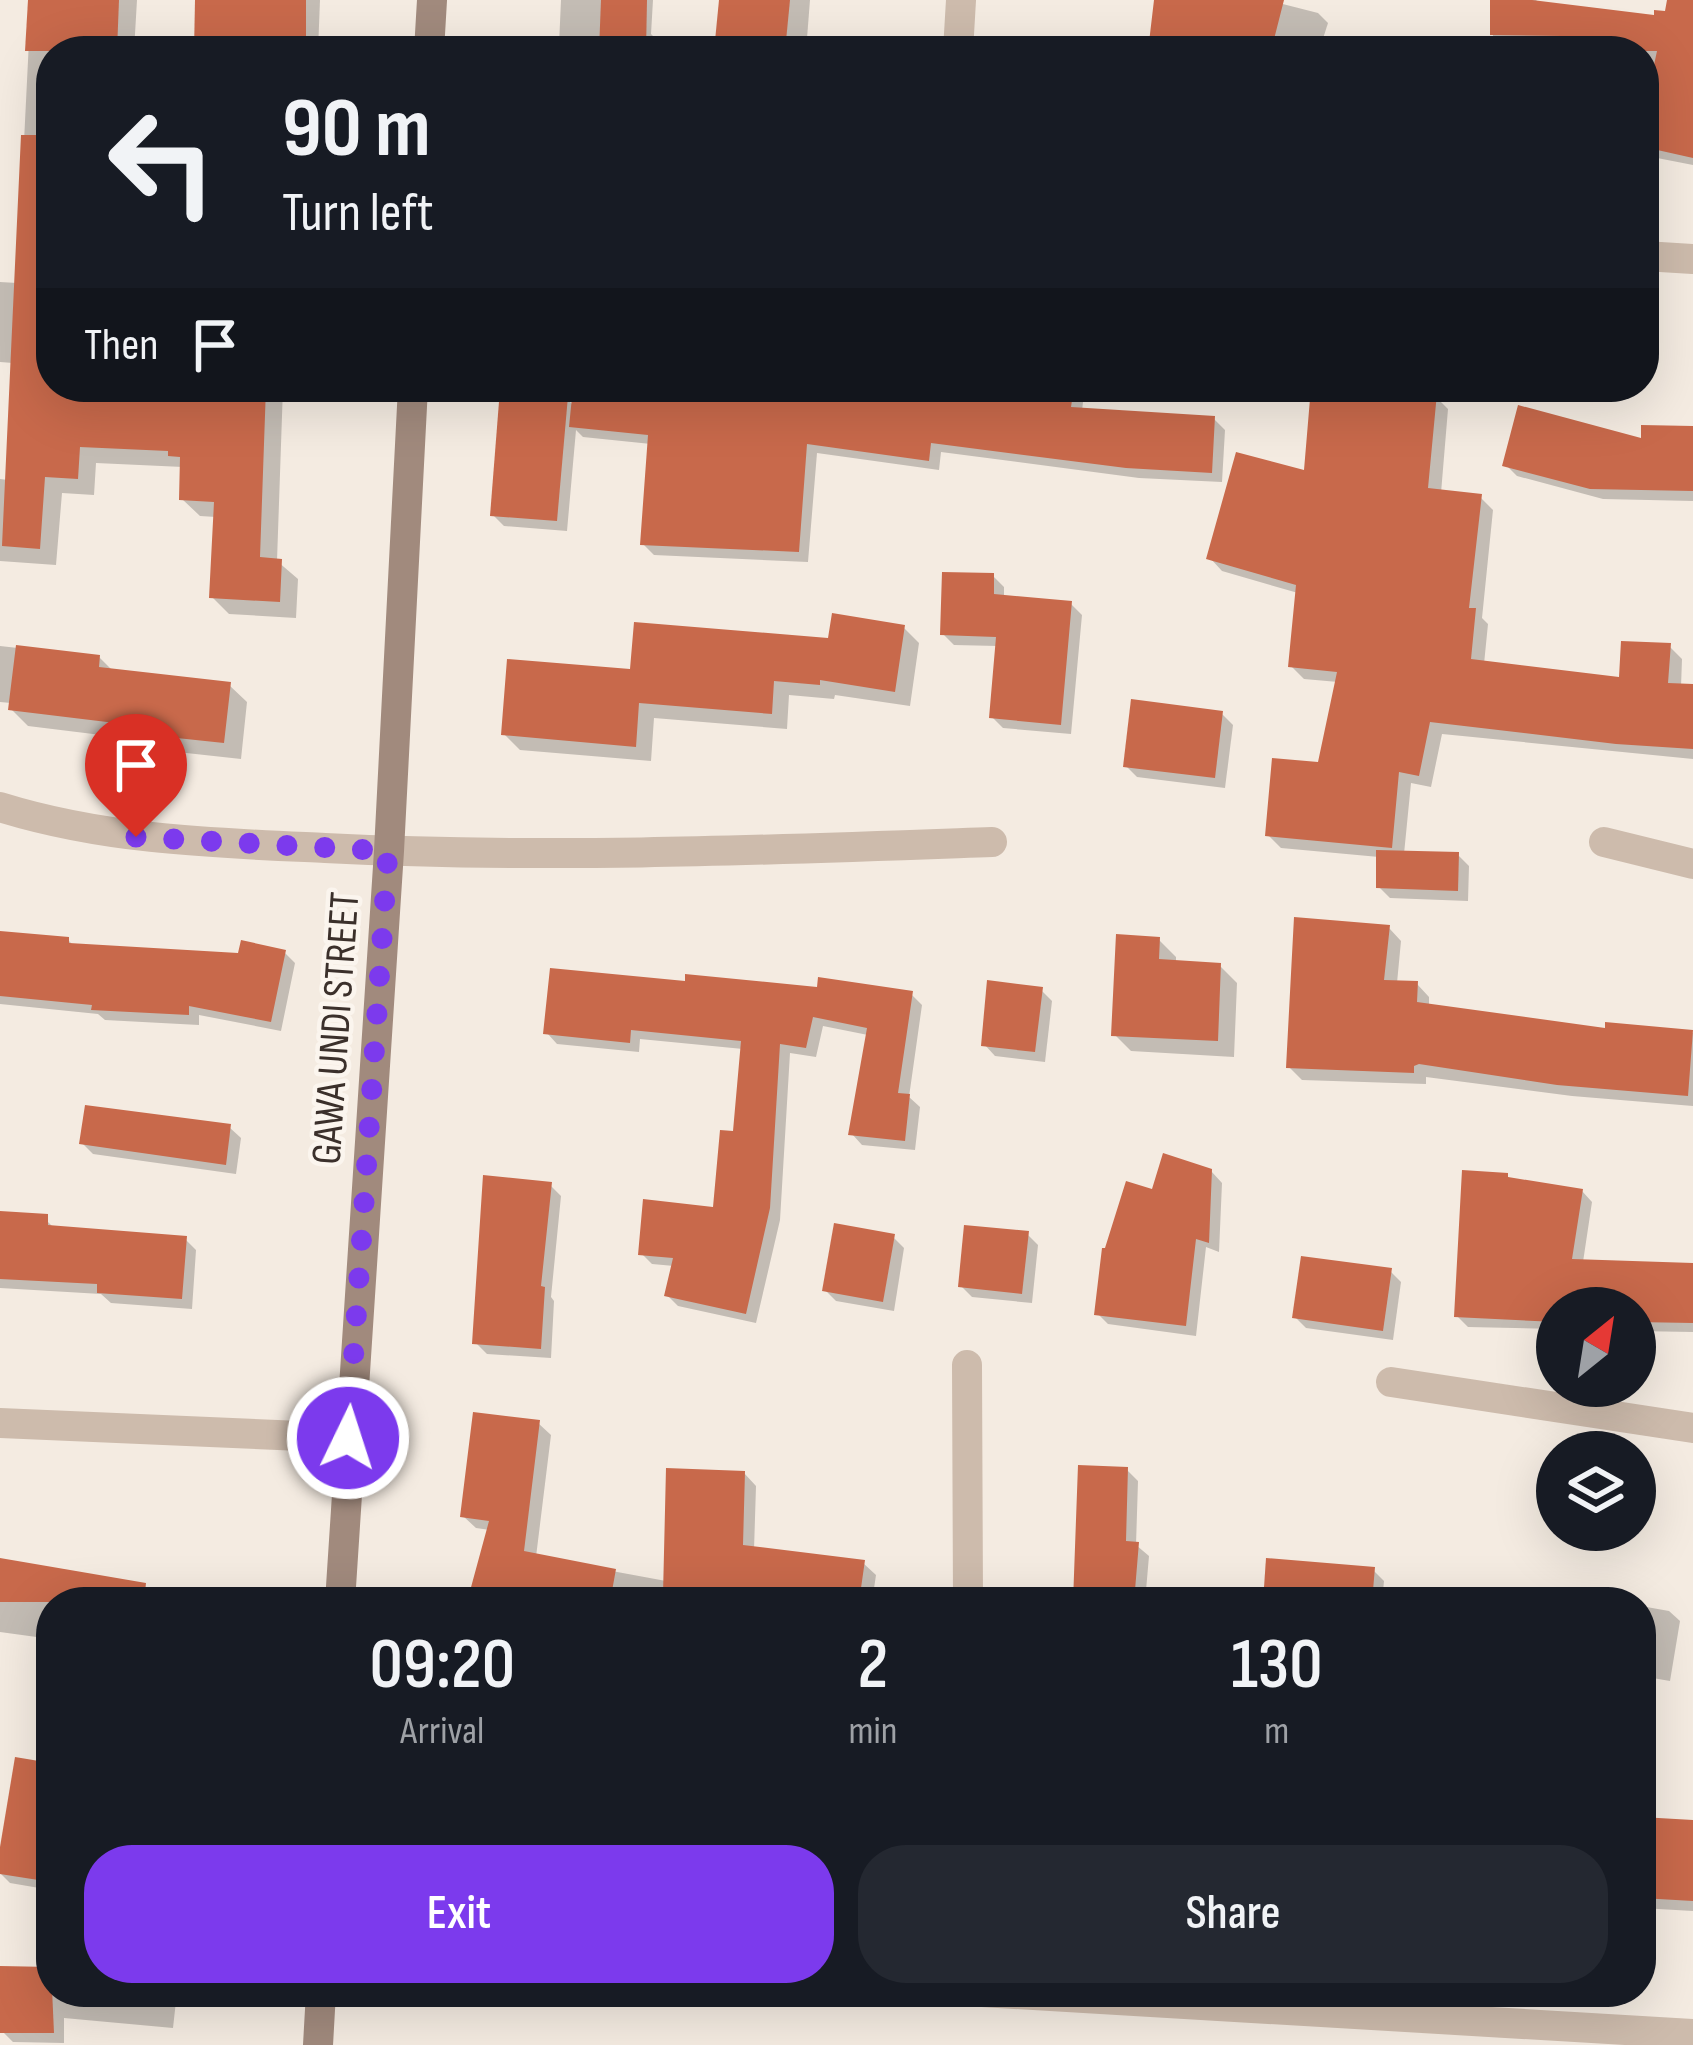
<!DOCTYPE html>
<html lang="en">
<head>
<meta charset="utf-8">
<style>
	body { margin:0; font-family:"Sofia Sans Condensed",sans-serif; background:#242831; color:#f1f3f6; height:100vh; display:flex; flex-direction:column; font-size:45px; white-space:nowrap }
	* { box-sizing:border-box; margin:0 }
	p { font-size:39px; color:#9ea1a6 }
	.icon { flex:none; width:66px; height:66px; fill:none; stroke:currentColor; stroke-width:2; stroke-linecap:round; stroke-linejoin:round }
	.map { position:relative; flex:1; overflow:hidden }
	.sheet { position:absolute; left:36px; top:1587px; width:1620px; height:420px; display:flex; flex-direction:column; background:#171b24; border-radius:48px; box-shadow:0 12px 48px #0002 }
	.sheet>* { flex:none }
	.top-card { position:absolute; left:36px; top:36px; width:1623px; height:366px; border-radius:48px; box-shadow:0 12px 48px #0002; background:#171b24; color:#f1f3f6; overflow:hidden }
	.needle { width:78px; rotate:30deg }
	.controls { position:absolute; left:1536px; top:1287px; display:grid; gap:24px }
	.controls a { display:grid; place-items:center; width:120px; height:120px; border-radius:50%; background:#171b24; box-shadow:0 12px 48px #0002; font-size:60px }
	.pin { position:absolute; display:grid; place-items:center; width:102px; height:102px; color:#fff; margin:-123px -51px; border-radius:50% 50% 50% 0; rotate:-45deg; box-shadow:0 0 12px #0007 }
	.pin .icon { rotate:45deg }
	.me { position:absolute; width:132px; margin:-66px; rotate:4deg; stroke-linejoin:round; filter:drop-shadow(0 0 9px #0008) }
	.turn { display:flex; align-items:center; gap:42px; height:252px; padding:0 48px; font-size:54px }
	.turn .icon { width:156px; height:156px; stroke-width:2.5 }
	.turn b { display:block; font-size:84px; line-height:102px }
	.then { display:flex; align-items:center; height:114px; padding:0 48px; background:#0003; gap:24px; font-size:45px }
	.eta { display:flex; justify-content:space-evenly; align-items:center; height:204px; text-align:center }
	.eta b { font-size:72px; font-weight:600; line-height:84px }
	.action { display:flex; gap:24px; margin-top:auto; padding:24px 48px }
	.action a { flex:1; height:138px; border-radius:48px; background:#7c3aed; color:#fff; font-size:48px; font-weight:600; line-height:138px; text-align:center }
	.action a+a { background:#242831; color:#f1f3f6 }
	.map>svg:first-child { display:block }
</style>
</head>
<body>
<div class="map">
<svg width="1693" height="2045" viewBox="0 0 1693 2045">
	<rect width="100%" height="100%" fill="#f4ebe1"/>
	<g fill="#0003">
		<path d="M 31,0 L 137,0 L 134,51 L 51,51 L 51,387 L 128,387 L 127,397 L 186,398 L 186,387 L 283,387 L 277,561 L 298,579 L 296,618 L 229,614 L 212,597 L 216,517 L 200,516 L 182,499 L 183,467 L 96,463 L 94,495 L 62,493 L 56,565 L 0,561 L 0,479 L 8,480 L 13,363 L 0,362 L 0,282 L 17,283 Z"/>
		<path d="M 198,0 L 320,0 L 318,51 L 198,51 Z"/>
		<path d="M 561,0 L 653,0 L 651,34 L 655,38 L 655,51 L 566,51 L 559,45 Z"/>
		<path d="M 722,0 L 810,0 L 806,51 L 717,51 Z"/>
		<path d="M 1157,0 L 1267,0 L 1318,13 L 1328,23 L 1319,51 L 1246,51 L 1202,40 Z"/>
		<path d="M 1493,0 L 1536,0 L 1543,7 L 1657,18 L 1693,14 L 1693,165 L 1652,157 L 1644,148 L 1644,127 L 1654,79 L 1644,78 L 1644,51 L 1493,51 Z"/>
		<path d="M 576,387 L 884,387 L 989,402 L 991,387 L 1072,391 L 1083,402 L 1082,411 L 1214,419 L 1225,430 L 1222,482 L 1139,478 L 941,452 L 939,470 L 817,453 L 808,562 L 654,555 L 643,544 L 651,444 L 583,437 L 576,430 L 567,531 L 504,526 L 493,515 L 567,399 L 574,406 Z"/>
		<path d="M 1314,387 L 1435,396 L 1448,409 L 1441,493 L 1480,497 L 1493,510 L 1482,618 L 1488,624 L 1484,664 L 1622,680 L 1669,646 L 1682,659 L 1681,687 L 1693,687 L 1693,759 L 1442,734 L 1431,787 L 1411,783 L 1404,854 L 1458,855 L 1469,866 L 1468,901 L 1390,898 L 1379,887 L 1379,857 L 1281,848 L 1268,835 L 1321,765 L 1338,682 L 1304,679 L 1291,666 L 1298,593 L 1222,571 L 1210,558 L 1306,474 Z"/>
		<path d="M 1693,429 L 1693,501 L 1603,499 L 1517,476 L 1506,465 L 1644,442 Z"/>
		<path d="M 993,576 L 1004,587 L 1004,598 L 1071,604 L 1082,615 L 1071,734 L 1003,728 L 992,717 L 998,646 L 954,645 L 943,634 Z"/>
		<path d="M 903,627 L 919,643 L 910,706 L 835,695 L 834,699 L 789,695 L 787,729 L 654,718 L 651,761 L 520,750 L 504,734 L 633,672 Z"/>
		<path d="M 0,646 L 99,657 L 113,671 L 229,685 L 247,702 L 241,759 L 159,750 L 150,741 L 28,726 L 11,709 L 11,703 L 0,702 Z"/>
		<path d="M 1222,714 L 1233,725 L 1225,788 L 1137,777 L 1126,766 Z"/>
		<path d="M 1389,928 L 1401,941 L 1397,983 L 1417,984 L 1429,997 L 1429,1006 L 1608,1031 L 1608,1026 L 1693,1033 L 1693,1106 L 1572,1096 L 1426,1077 L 1426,1084 L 1302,1080 L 1289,1067 Z"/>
		<path d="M 0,933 L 68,940 L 74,946 L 240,956 L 284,952 L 295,963 L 281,1031 L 199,1015 L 199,1025 L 105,1020 L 98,1014 L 0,1004 Z"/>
		<path d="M 1159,940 L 1176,957 L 1176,963 L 1220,966 L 1237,983 L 1234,1057 L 1131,1051 L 1114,1034 Z"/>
		<path d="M 687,984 L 911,994 L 922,1005 L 909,1097 L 920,1107 L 915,1150 L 862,1145 L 852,1134 L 868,1035 L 823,1026 L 816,1057 L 790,1053 L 780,1220 L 756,1323 L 678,1306 L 667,1295 L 674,1266 L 652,1264 L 642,1254 L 716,1210 L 736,1135 L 743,1049 L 640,1039 L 639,1052 L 557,1044 L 547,1033 Z"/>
		<path d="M 1041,990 L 1052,1001 L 1045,1062 L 995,1056 L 984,1044 Z"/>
		<path d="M 229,1127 L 241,1138 L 236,1174 L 93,1154 L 82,1143 Z"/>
		<path d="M 1211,1171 L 1222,1183 L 1219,1252 L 1206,1247 L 1196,1336 L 1108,1324 L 1097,1313 L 1154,1192 Z"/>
		<path d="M 1507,1176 L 1512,1181 L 1582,1191 L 1592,1202 L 1583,1262 L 1693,1266 L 1693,1332 L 1635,1331 L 1635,1308 L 1557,1308 L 1557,1329 L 1468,1327 L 1457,1316 Z"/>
		<path d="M 550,1185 L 561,1196 L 551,1297 L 554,1301 L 551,1358 L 487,1354 L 476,1343 Z"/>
		<path d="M 0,1221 L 47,1221 L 55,1229 L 185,1239 L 196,1250 L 192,1309 L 111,1303 L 101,1294 L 0,1288 Z"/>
		<path d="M 1027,1234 L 1038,1245 L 1032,1303 L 972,1297 L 961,1286 Z"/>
		<path d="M 893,1237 L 904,1248 L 894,1311 L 836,1301 L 825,1290 Z"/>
		<path d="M 1390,1271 L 1401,1282 L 1393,1340 L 1306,1328 L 1295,1317 Z"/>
		<path d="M 538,1423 L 551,1435 L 536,1557 L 666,1581 L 744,1473 L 756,1486 L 754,1550 L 863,1563 L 876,1575 L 872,1602 L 470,1602 L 490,1530 L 476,1528 L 463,1516 Z"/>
		<path d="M 1127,1470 L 1138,1481 L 1136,1545 L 1149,1556 L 1145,1602 L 1070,1602 L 1070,1597 L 1077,1598 Z"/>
		<path d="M 0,1563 L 164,1590 L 174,1602 L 51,1602 L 51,1639 L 0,1632 Z"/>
		<path d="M 1373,1570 L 1384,1581 L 1382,1602 L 1266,1602 Z"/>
		<path d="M 1452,1595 L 1489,1602 L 1451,1602 Z"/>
		<path d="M 1587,1597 L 1618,1602 L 1586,1602 Z"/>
		<path d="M 1641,1606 L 1669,1611 L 1680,1621 L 1670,1681 L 1641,1676 Z"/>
		<path d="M 51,1766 L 51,1890 L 10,1883 L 0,1873 L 0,1866 Z"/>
		<path d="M 1641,1827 L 1693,1843 L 1693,1911 L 1641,1908 Z"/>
		<path d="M 51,1992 L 177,1992 L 173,2028 L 64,2018 L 64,2043 L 13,2042 L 2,2031 Z"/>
	</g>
	<g fill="#c8694b">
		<path d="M 28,0 L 119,0 L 117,51 L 25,51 Z"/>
		<path d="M 195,0 L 306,0 L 306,51 L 194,51 Z"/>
		<path d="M 601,0 L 647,0 L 646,51 L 599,51 Z"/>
		<path d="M 719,0 L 790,0 L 785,51 L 714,51 Z"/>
		<path d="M 1154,0 L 1284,0 L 1271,51 L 1228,40 L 1227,51 L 1148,51 Z"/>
		<path d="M 1490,0 L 1532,0 L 1654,15 L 1654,10 L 1665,11 L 1667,0 L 1693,0 L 1693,158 L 1644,147 L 1644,112 L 1657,51 L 1561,51 L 1562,36 L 1490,35 Z"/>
		<path d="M 21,135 L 51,135 L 51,387 L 111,387 L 110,393 L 183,395 L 183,387 L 266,387 L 260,557 L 282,559 L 280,602 L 209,598 L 214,502 L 179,500 L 180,457 L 168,456 L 168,451 L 80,447 L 78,479 L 45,477 L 40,549 L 2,546 Z"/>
		<path d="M 573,387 L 905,387 L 986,399 L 988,387 L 1074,387 L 1071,407 L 1215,416 L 1212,473 L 1126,468 L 931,443 L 929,461 L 807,444 L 799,552 L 640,545 L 648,435 L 569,427 Z"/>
		<path d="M 1311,387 L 1380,387 L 1437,393 L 1428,488 L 1482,494 L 1469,608 L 1476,608 L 1471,659 L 1619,677 L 1621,641 L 1671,643 L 1668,683 L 1693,684 L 1693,749 L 1616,744 L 1430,722 L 1419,776 L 1399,772 L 1392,848 L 1265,836 L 1272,758 L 1318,762 L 1337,672 L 1288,667 L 1296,585 L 1206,559 L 1236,452 L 1304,470 Z"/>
		<path d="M 500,389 L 568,396 L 557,521 L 490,516 Z"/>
		<path d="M 1518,405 L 1641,438 L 1641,425 L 1693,426 L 1693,491 L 1590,489 L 1502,466 Z"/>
		<path d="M 942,572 L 994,573 L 994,594 L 1072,601 L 1061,725 L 989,718 L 996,637 L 940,635 Z"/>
		<path d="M 832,613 L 905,625 L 895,692 L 820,680 L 820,685 L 774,681 L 772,714 L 639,703 L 636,747 L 501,735 L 507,659 L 630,669 L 634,622 L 828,638 Z"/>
		<path d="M 16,645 L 100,655 L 99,667 L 231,682 L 224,743 L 139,734 L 140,726 L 8,710 Z"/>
		<path d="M 1131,699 L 1223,711 L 1215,778 L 1123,767 Z"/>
		<path d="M 1376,850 L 1459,852 L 1458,891 L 1376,888 Z"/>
		<path d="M 1294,917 L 1390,925 L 1384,980 L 1418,981 L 1417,1002 L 1605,1028 L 1605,1022 L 1693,1030 L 1688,1096 L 1557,1085 L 1419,1064 L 1414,1066 L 1414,1073 L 1286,1068 Z"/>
		<path d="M 0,931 L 69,937 L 69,943 L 238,953 L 241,940 L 286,950 L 271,1022 L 189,1006 L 189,1015 L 91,1010 L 92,1005 L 0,996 Z"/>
		<path d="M 1116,934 L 1160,937 L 1159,959 L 1221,963 L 1218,1041 L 1111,1036 Z"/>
		<path d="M 550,968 L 685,981 L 685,974 L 817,987 L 818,977 L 913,991 L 898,1093 L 910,1094 L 905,1141 L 848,1135 L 867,1028 L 813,1017 L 806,1048 L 780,1044 L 770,1208 L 746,1314 L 664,1296 L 673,1258 L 638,1255 L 643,1199 L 713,1207 L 720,1130 L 733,1131 L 741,1041 L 631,1030 L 630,1043 L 543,1034 Z"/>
		<path d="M 987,980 L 1043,987 L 1035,1052 L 981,1046 Z"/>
		<path d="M 85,1105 L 231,1124 L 226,1165 L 79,1144 Z"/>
		<path d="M 1163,1153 L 1212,1169 L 1209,1243 L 1196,1239 L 1186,1326 L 1094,1315 L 1102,1248 L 1105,1248 L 1126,1181 L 1152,1189 Z"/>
		<path d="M 1462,1170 L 1508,1173 L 1508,1177 L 1583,1189 L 1572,1259 L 1693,1263 L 1693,1323 L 1635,1322 L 1635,1308 L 1557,1308 L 1557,1322 L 1454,1317 Z"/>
		<path d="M 483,1175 L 552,1182 L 541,1286 L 545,1287 L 541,1349 L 472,1344 Z"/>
		<path d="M 0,1211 L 48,1214 L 48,1225 L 187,1236 L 182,1299 L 97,1293 L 97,1284 L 0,1279 Z"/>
		<path d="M 834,1223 L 895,1234 L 883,1302 L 822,1291 Z"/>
		<path d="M 964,1225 L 1029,1231 L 1022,1294 L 958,1287 Z"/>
		<path d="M 1301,1256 L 1392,1268 L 1383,1331 L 1292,1318 Z"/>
		<path d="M 473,1412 L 540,1420 L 524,1551 L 616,1569 L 610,1602 L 467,1602 L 489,1521 L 460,1517 Z"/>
		<path d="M 1078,1465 L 1128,1467 L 1126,1541 L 1139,1542 L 1134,1602 L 1073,1602 Z"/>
		<path d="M 666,1468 L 745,1471 L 743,1545 L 865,1560 L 859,1602 L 663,1595 Z"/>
		<path d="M 0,1558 L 146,1583 L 144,1602 L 0,1602 Z"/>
		<path d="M 1266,1558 L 1375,1567 L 1372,1602 L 1263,1602 Z"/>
		<path d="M 15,1757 L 51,1763 L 51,1882 L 0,1874 L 0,1847 Z"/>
		<path d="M 1641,1817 L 1693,1820 L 1693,1901 L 1641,1898 Z"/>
		<path d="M 0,1966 L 51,1967 L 54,2033 L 0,2033 Z"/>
	</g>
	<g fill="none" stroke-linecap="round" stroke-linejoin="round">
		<g stroke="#cdbbac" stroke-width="30">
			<path d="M 958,51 L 961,0"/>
			<path d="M 1644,256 L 1693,259"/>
			<path d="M 0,807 C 106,840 215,843 325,848 C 548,859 769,850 992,842"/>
			<path d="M 1604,842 L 1693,864"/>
			<path d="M 967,1365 L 968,1602"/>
			<path d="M 1391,1382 L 1693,1428"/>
			<path d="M 0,1423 L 348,1438"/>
			<path d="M 982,1992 L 1693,2034"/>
		</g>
		<g stroke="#a18a7d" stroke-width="30">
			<path d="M 429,51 L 432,0"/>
			<path d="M 340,1602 L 389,851 L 413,387"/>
			<path d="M 318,2045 L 321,1992"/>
		</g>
	</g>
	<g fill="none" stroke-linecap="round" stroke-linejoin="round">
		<path stroke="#7c3aed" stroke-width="21" stroke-dasharray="0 37.8" d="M 136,837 L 388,851 L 348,1438"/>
	</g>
	<g text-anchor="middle" stroke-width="9" stroke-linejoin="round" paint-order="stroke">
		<g font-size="42" fill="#3b302b" stroke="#fbf5ee">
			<text transform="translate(334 1028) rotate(-86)" y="15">GAWA UNDI STREET</text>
		</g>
	</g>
</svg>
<div class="controls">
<a><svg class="needle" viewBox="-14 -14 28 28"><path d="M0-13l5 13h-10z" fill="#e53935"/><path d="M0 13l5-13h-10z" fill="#9ea1a6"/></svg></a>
<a><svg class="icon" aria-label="layers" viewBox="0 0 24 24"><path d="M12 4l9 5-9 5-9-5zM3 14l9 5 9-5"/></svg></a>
</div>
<div class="pin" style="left:136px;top:837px;background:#d93025"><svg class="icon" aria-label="arrive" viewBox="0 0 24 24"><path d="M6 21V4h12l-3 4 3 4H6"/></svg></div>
<svg class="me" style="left:348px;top:1438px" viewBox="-20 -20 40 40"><circle r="17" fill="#7c3aed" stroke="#fff" stroke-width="3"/><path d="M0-11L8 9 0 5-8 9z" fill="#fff"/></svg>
<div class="top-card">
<div class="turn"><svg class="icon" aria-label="left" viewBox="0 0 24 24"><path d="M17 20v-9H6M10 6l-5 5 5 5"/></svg><div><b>90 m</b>Turn left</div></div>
<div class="then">Then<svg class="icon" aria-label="arrive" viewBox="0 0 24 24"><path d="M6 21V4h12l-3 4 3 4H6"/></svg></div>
</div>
<section class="sheet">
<div class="eta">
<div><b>09:20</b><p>Arrival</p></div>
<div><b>2</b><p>min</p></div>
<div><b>130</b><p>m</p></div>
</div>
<div class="action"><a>Exit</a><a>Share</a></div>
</section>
</div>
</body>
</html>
